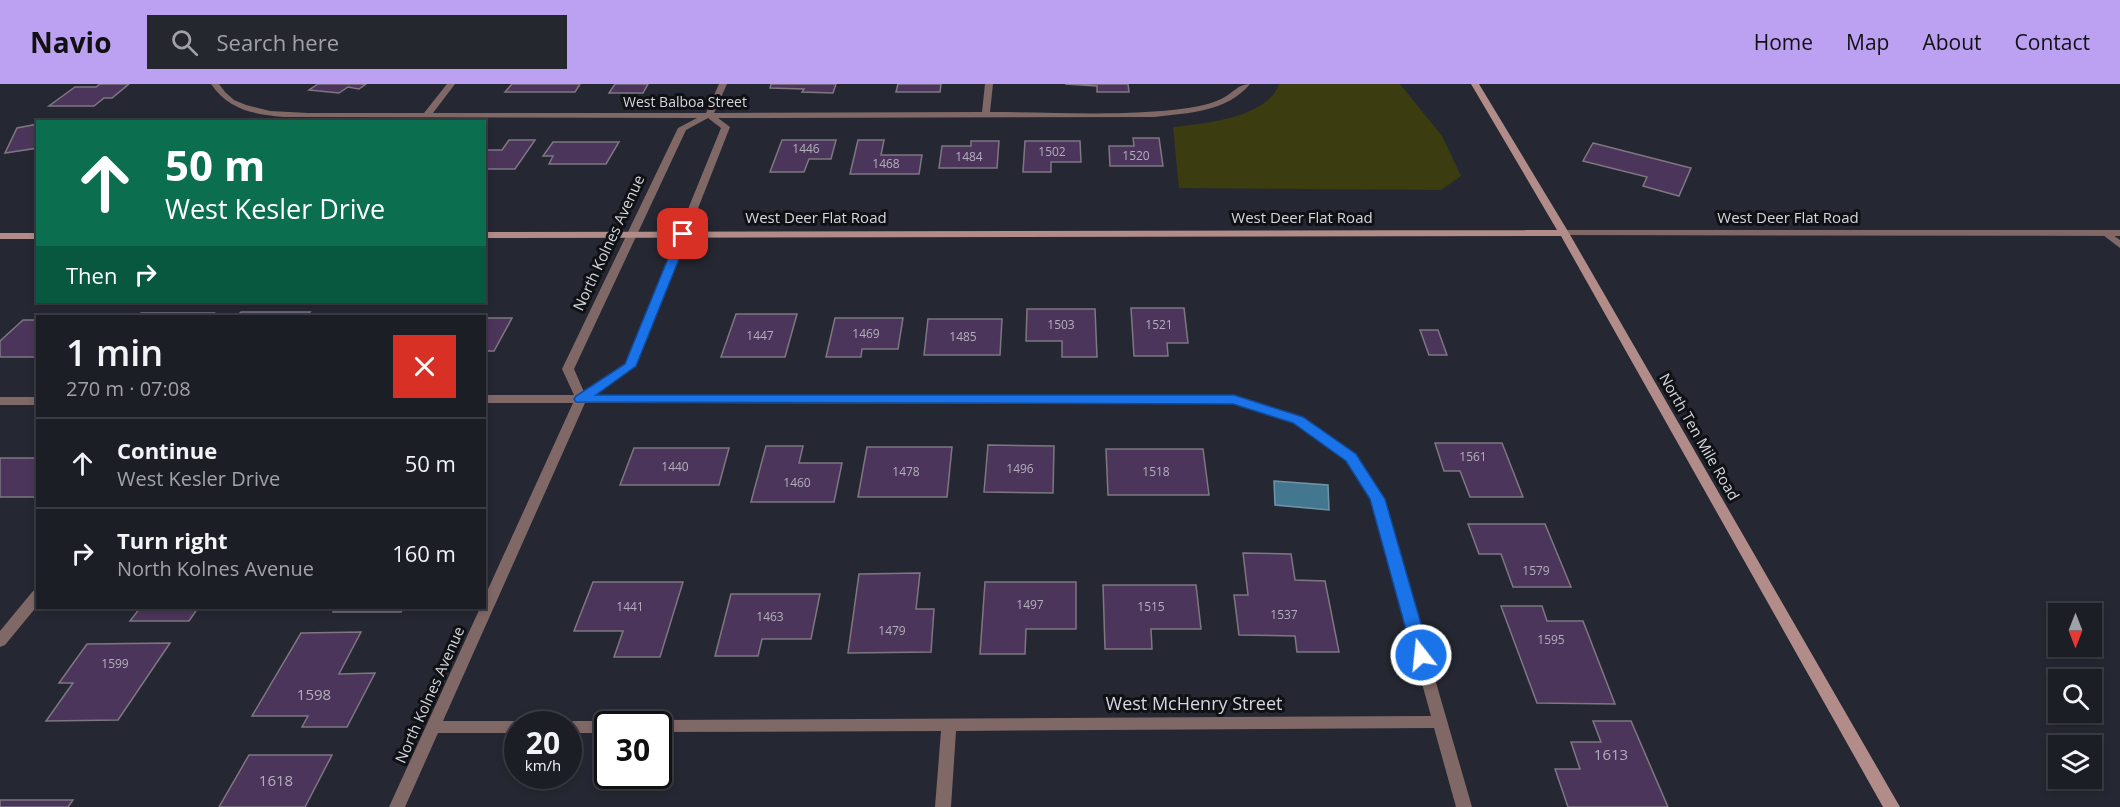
<!DOCTYPE html>
<html lang="en">
<head>
<meta charset="utf-8">
<style>
	body { margin:0; font-family:"Open Sans",sans-serif; background:#25272e; color:#f1f3f6; height:100vh; display:flex; flex-direction:column; font-size:22px; white-space:nowrap }
	* { box-sizing:border-box; margin:0 }
	p { font-size:20px; color:#a0a2a7 }
	.icon { flex:none; width:33px; height:33px; fill:none; stroke:currentColor; stroke-width:2; stroke-linecap:round; stroke-linejoin:round }
	.map { position:relative; flex:1; overflow:hidden }
	.sheet { position:absolute; left:36px; top:231px; width:450px; height:294px; display:flex; flex-direction:column; background:#1c1e26; border-radius:0px; box-shadow:0 3px 9px #0003,0 0 0 2px #3a3c43 }
	.sheet>* { flex:none }
	.guide { position:absolute; left:36px; top:36px; width:450px; height:183px; border-radius:0px; box-shadow:0 3px 9px #0003,0 0 0 2px #3a3c43; background:#0b6e4f; color:#fff; overflow:hidden }
	.needle { width:39px; rotate:180deg }
	.fabs { position:absolute; left:2048px; top:519px; display:grid; gap:12px }
	.fabs a { display:grid; place-items:center; width:54px; height:54px; border-radius:0px; background:#1c1e26; box-shadow:0 3px 9px #0003,0 0 0 2px #3a3c43; font-size:30px }
	.speed { position:absolute; left:504px; top:627px; display:flex; gap:12px; font-size:30px; font-weight:700; text-align:center }
	.speed>* { display:grid; place-content:center; width:78px; height:78px; border-radius:50%; background:#1c1e26; box-shadow:0 3px 9px #0003,0 0 0 2px #3a3c43; line-height:1 }
	.speed small { font-size:15px; font-weight:400 }
	.speed .limit { border:3px solid #111; border-radius:9px; background:#fff; color:#111 }
	.pin { position:absolute; display:grid; place-items:center; width:51px; height:51px; color:#fff; margin:-26px; border-radius:12px; box-shadow:0 3px 9px #0006 }
	.me { position:absolute; width:66px; margin:-33px; rotate:344deg; stroke-linejoin:round; filter:drop-shadow(0 0 4px #0008) }
	.turn { display:flex; align-items:center; gap:21px; height:126px; padding:0 30px; font-size:27px }
	.turn .icon { width:78px; height:78px; stroke-width:2.5 }
	.turn b { display:block; font-size:42px; line-height:51px }
	.then { display:flex; align-items:center; height:57px; padding:0 30px; background:#0003; gap:12px; font-size:22px }
	.round { display:grid; place-items:center; flex:none; width:63px; height:63px; border-radius:0px; background:#25272e }
	.summary { display:flex; align-items:center; justify-content:space-between; height:102px; padding:0 30px }
	h1 { font-size:36px; font-weight:600; line-height:45px }
	ul { padding:0; list-style:none }
	li { display:flex; align-items:center; gap:18px; height:90px; padding:0 30px; border-top:2px solid #3a3c43 }
	li div { flex:1 }
	li b { display:block; font-size:22px }
	li em { font-style:normal }
	header { display:flex; align-items:center; gap:36px; box-sizing:border-box; height:84px; padding:0 30px; background:#bca0f2; color:#111 }
	header strong { font-size:28px }
	nav { display:flex; gap:33px; margin-inline-start:auto; font-size:21px }
	.search { width:420px; height:54px; background:#25272e; display:flex; align-items:center; gap:15px; box-sizing:border-box; padding:0 21px; border-radius:0px; color:#a0a2a7; font-size:22px }
	.map>svg:first-child { display:block }
</style>
</head>
<body>
<header>
<strong>Navio</strong>
<div class="search"><svg class="icon" aria-label="search" viewBox="0 0 24 24"><circle cx="10" cy="10" r="6"/><path d="M15 15l6 6"/></svg>Search here</div>
<nav><a>Home</a><a>Map</a><a>About</a><a>Contact</a></nav>
</header>
<div class="map">
<svg width="2120" height="723" viewBox="0 0 2120 723">
	<rect width="100%" height="100%" fill="#252832"/>
	<path fill="#3b3d11" d="M 1279,0 L 1400,0 L 1442,52 L 1461,92 L 1441,106 L 1179,104 L 1173,43 C 1203,40 1268,34 1279,0 Z"/>
	<path fill="#43778f" stroke="#6f94a7" stroke-width="1.5" d="M 1274,397 L 1328,401 L 1329,426 L 1275,421 Z"/>
	<g fill="#4c355a" stroke="#7e7782" stroke-width="1.5">
		<path d="M 100,0 L 129,0 L 112,14 L 104,14 L 94,22 L 49,22 L 75,3 L 96,3 Z"/>
		<path d="M 318,0 L 366,0 L 359,5 L 348,3 L 339,9 L 309,6 Z"/>
		<path d="M 512,0 L 580,0 L 575,8 L 505,8 Z"/>
		<path d="M 615,0 L 648,0 L 643,9 L 609,9 Z"/>
		<path d="M 771,0 L 836,0 L 833,9 L 802,8 L 804,5 L 770,4 Z"/>
		<path d="M 898,0 L 941,0 L 940,8 L 896,8 Z"/>
		<path d="M 1065,0 L 1128,0 L 1129,8 L 1097,8 L 1097,2 Z"/>
		<path d="M 38,40 L 38,64 L 5,69 L 17,44 Z"/>
		<path d="M 1133,54 L 1159,54 L 1163,82 L 1110,82 L 1109,62 L 1134,62 Z"/>
		<path d="M 509,56 L 535,56 L 515,85 L 484,85 L 484,66 L 502,66 Z"/>
		<path d="M 782,56 L 836,56 L 831,75 L 809,75 L 804,88 L 770,88 Z"/>
		<path d="M 858,56 L 884,56 L 881,71 L 922,71 L 919,90 L 850,90 Z"/>
		<path d="M 971,57 L 999,57 L 997,84 L 939,84 L 942,62 L 971,62 Z"/>
		<path d="M 1025,57 L 1080,57 L 1081,78 L 1051,78 L 1051,88 L 1023,88 Z"/>
		<path d="M 553,58 L 619,58 L 606,80 L 549,80 L 553,72 L 543,72 Z"/>
		<path d="M 1593,59 L 1691,84 L 1679,112 L 1643,102 L 1647,93 L 1583,77 Z"/>
		<path d="M 1131,224 L 1184,224 L 1188,259 L 1167,259 L 1168,272 L 1134,272 Z"/>
		<path d="M 1027,225 L 1095,225 L 1097,273 L 1062,273 L 1062,257 L 1026,257 Z"/>
		<path d="M 241,228 L 310,228 L 306,232 L 237,232 Z"/>
		<path d="M 141,229 L 214,229 L 211,232 L 137,232 Z"/>
		<path d="M 736,230 L 797,230 L 785,273 L 721,273 Z"/>
		<path d="M 484,234 L 512,234 L 494,267 L 484,267 Z"/>
		<path d="M 835,234 L 903,234 L 898,265 L 862,265 L 861,273 L 826,273 Z"/>
		<path d="M 928,235 L 1002,235 L 1000,271 L 924,271 Z"/>
		<path d="M 23,236 L 38,236 L 38,273 L 0,273 L 0,257 Z"/>
		<path d="M 1420,246 L 1438,246 L 1447,271 L 1429,271 Z"/>
		<path d="M 1435,359 L 1502,359 L 1523,413 L 1470,413 L 1460,387 L 1444,387 Z"/>
		<path d="M 988,361 L 1054,362 L 1053,409 L 984,408 Z"/>
		<path d="M 766,362 L 803,362 L 799,379 L 842,379 L 834,418 L 751,418 Z"/>
		<path d="M 867,363 L 952,363 L 947,413 L 858,413 Z"/>
		<path d="M 634,364 L 729,364 L 719,401 L 620,401 Z"/>
		<path d="M 1106,365 L 1203,365 L 1209,411 L 1108,411 Z"/>
		<rect x="0" y="374" width="38" height="39"/>
		<path d="M 1468,440 L 1545,440 L 1571,503 L 1513,503 L 1501,470 L 1479,470 Z"/>
		<path d="M 1243,469 L 1291,470 L 1295,496 L 1325,497 L 1339,568 L 1297,568 L 1295,552 L 1239,551 L 1234,511 L 1248,511 Z"/>
		<path d="M 920,489 L 916,525 L 934,525 L 931,568 L 848,569 L 859,490 Z"/>
		<path d="M 593,498 L 683,498 L 660,573 L 614,573 L 623,547 L 574,547 Z"/>
		<path d="M 985,498 L 1076,498 L 1076,545 L 1026,545 L 1025,570 L 980,570 Z"/>
		<path d="M 1103,501 L 1196,501 L 1201,545 L 1151,545 L 1152,565 L 1105,565 Z"/>
		<path d="M 731,510 L 820,510 L 811,555 L 762,555 L 758,572 L 715,572 Z"/>
		<path d="M 1501,522 L 1542,522 L 1547,537 L 1583,537 L 1615,620 L 1537,619 Z"/>
		<path d="M 140,524 L 198,524 L 189,537 L 130,537 Z"/>
		<path d="M 335,524 L 403,524 L 401,528 L 333,528 Z"/>
		<path d="M 361,548 L 339,590 L 375,589 L 347,643 L 302,643 L 308,632 L 252,632 L 301,549 Z"/>
		<path d="M 170,559 L 118,636 L 46,637 L 73,599 L 59,599 L 87,560 Z"/>
		<path d="M 1593,637 L 1631,637 L 1668,723 L 1568,723 L 1555,685 L 1580,685 L 1571,658 L 1601,658 Z"/>
		<path d="M 249,671 L 332,671 L 305,723 L 219,723 Z"/>
		<path d="M 0,716 L 73,716 L 68,723 L 0,723 Z"/>
	</g>
	<g fill="none" stroke-linecap="round" stroke-linejoin="round">
		<g fill="#806866" fill-rule="evenodd">
			<path d="M 211,0 L 219,0 L 225,8 L 234,16 L 246,21 L 270,27 L 308,29 L 424,29 L 447,0 L 455,0 L 433,29 L 706,29 L 719,0 L 727,0 L 714,29 L 982,28 L 985,0 L 993,0 L 990,28 C 1055,28 1124,33 1188,24 C 1200,22 1212,20 1223,14 C 1233,9 1238,0 1250,0 C 1227,28 1188,29 1154,33 L 718,34 L 730,43 L 636,282 L 594,311 L 1234,312 L 1302,333 L 1355,370 L 1383,415 L 1472,723 L 1456,723 L 1434,644 L 956,647 L 951,723 L 935,723 L 941,647 L 658,648 L 658,640 L 651,640 L 653,637 L 658,636 L 1431,632 L 1371,415 L 1347,376 L 1294,339 L 1233,320 L 585,319 L 443,637 L 518,637 L 524,640 L 518,640 L 518,649 L 438,649 L 405,723 L 389,723 L 480,524 L 484,524 L 484,514 L 573,319 L 484,319 L 484,311 L 574,311 L 562,285 L 678,44 L 697,34 L 283,33 C 253,30 229,26 211,0 ZM 708,34 L 721,44 L 625,280 L 584,308 L 574,285 L 686,46 Z"/>
			<path d="M 2106,146 L 2120,156 L 2120,164 L 2103,151 L 2101,149 Z"/>
			<rect x="0" y="313" width="38" height="8"/>
			<path d="M 38,506 L 38,521 L 5,561 L 0,563 L 0,547 L 33,507 Z"/>
			<path d="M 568,637 L 608,637 L 614,640 L 608,640 L 608,649 L 568,649 L 568,640 L 562,640 Z"/>
		</g>
		<path fill="#806866" fill-rule="evenodd" d="M 1564,146 L 2120,146 L 2120,152 L 1561,151 L 1559,149 Z"/>
		<g fill="#b28c89" fill-rule="evenodd">
			<path d="M 1471,0 L 1479,0 L 1569,149 L 1900,723 L 1883,723 L 1561,152 L 484,154 L 484,148 L 1557,146 Z"/>
			<rect x="0" y="149" width="38" height="6"/>
		</g>
	</g>
	<path fill="#1a73e8" stroke="#114b97" stroke-width="1.5" d="M 683,146 L 689,150 L 636,282 L 596,311 L 1234,311 L 1303,333 L 1356,370 L 1385,415 L 1430,571 L 1427,576 L 1421,578 L 1416,576 L 1413,571 L 1370,415 L 1346,377 L 1293,339 L 1233,320 L 576,318 L 574,315 L 576,312 L 625,280 L 678,150 Z"/>
	<g text-anchor="middle" stroke-width="6" stroke-linejoin="round" paint-order="stroke">
		<g font-size="12" fill="#b3aebd">
			<text x="806" y="69">1446</text>
			<text x="1052" y="72">1502</text>
			<text x="1136" y="76">1520</text>
			<text x="969" y="77">1484</text>
			<text x="886" y="84">1468</text>
			<text x="1061" y="245">1503</text>
			<text x="1159" y="245">1521</text>
			<text x="866" y="254">1469</text>
			<text x="760" y="256">1447</text>
			<text x="963" y="257">1485</text>
			<text x="1473" y="377">1561</text>
			<text x="675" y="387">1440</text>
			<text x="1020" y="389">1496</text>
			<text x="906" y="392">1478</text>
			<text x="1156" y="392">1518</text>
			<text x="797" y="403">1460</text>
			<text x="1536" y="491">1579</text>
			<text x="1030" y="525">1497</text>
			<text x="630" y="527">1441</text>
			<text x="1151" y="527">1515</text>
			<text x="1284" y="535">1537</text>
			<text x="770" y="537">1463</text>
			<text x="892" y="551">1479</text>
			<text x="1551" y="560">1595</text>
			<text x="115" y="584">1599</text>
		</g>
		<g font-size="14" fill="#d5d7de" stroke="#0f1115">
			<text x="685" y="23">West Balboa Street</text>
		</g>
		<g font-size="15" fill="#d5d7de" stroke="#0f1115">
			<text x="816" y="139">West Deer Flat Road</text>
			<text x="1302" y="139">West Deer Flat Road</text>
			<text x="1788" y="139">West Deer Flat Road</text>
			<text transform="translate(609 159) rotate(-65)" y="5">North Kolnes Avenue</text>
			<text transform="translate(1699 353) rotate(60)" y="5">North Ten Mile Road</text>
			<text transform="translate(430 611) rotate(-66)" y="5">North Kolnes Avenue</text>
		</g>
		<g font-size="15" fill="#b3aebd">
			<text x="314" y="616">1598</text>
			<text x="1611" y="676">1613</text>
			<text x="276" y="702">1618</text>
		</g>
		<g font-size="18" fill="#d5d7de" stroke="#0f1115">
			<text x="1194" y="626">West McHenry Street</text>
		</g>
	</g>
</svg>
<div class="fabs">
<a><svg class="needle" viewBox="-14 -14 28 28"><path d="M0-13l5 13h-10z" fill="#e53935"/><path d="M0 13l5-13h-10z" fill="#a0a2a7"/></svg></a>
<a><svg class="icon" aria-label="search" viewBox="0 0 24 24"><circle cx="10" cy="10" r="6"/><path d="M15 15l6 6"/></svg></a>
<a><svg class="icon" aria-label="layers" viewBox="0 0 24 24"><path d="M12 4l9 5-9 5-9-5zM3 14l9 5 9-5"/></svg></a>
</div>
<div class="speed"><div>20<small>km/h</small></div><div class="limit">30</div></div>
<div class="pin" style="left:683px;top:150px;background:#d93025"><svg class="icon" aria-label="arrive" viewBox="0 0 24 24"><path d="M6 21V4h12l-3 4 3 4H6"/></svg></div>
<svg class="me" style="left:1421px;top:571px" viewBox="-20 -20 40 40"><circle r="17" fill="#1a73e8" stroke="#fff" stroke-width="3"/><path d="M0-11L8 9 0 5-8 9z" fill="#fff"/></svg>
<div class="guide">
<div class="turn"><svg class="icon" aria-label="ahead" viewBox="0 0 24 24"><path d="M12 20V5M6 11l6-6 6 6"/></svg><div><b>50 m</b>West Kesler Drive</div></div>
<div class="then">Then<svg class="icon" aria-label="right" viewBox="0 0 24 24"><path d="M7 20v-9h11M14 6l5 5-5 5"/></svg></div>
</div>
<section class="sheet">
<div class="summary"><div><h1>1 min</h1><p>270 m · 07:08</p></div><a class="round" style="background:#d93025;color:#fff"><svg class="icon" aria-label="close" viewBox="0 0 24 24"><path d="M6 6l12 12M18 6L6 18"/></svg></a></div>
<ul>
<li><svg class="icon" aria-label="ahead" viewBox="0 0 24 24"><path d="M12 20V5M6 11l6-6 6 6"/></svg><div><b>Continue</b><p>West Kesler Drive</p></div><em>50 m</em></li>
<li><svg class="icon" aria-label="right" viewBox="0 0 24 24"><path d="M7 20v-9h11M14 6l5 5-5 5"/></svg><div><b>Turn right</b><p>North Kolnes Avenue</p></div><em>160 m</em></li>
</ul>
</section>
</div>
</body>
</html>
